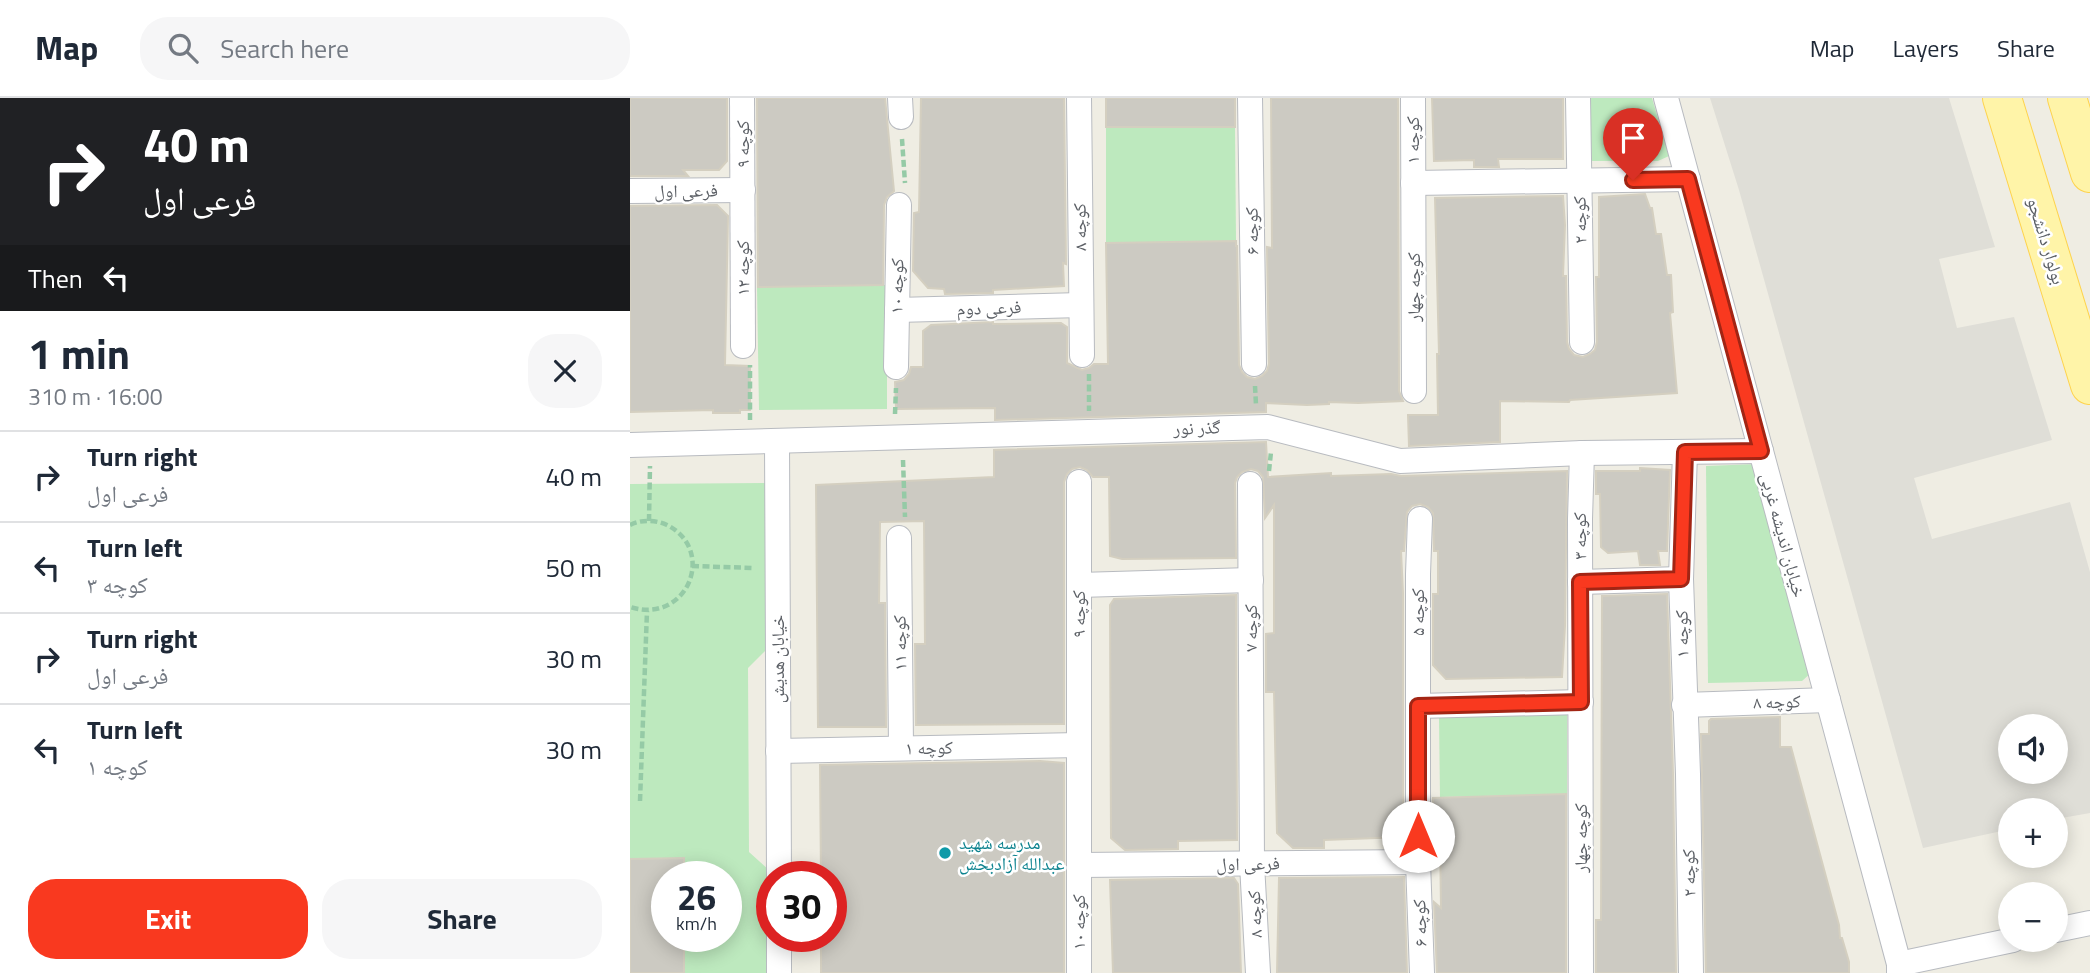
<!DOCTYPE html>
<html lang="en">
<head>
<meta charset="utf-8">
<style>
	body { margin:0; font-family:"Titillium Web","Noto Naskh Arabic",sans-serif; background:#f6f6f7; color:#1f2937; height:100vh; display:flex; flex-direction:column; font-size:26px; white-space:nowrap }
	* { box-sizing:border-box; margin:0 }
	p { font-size:23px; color:#747a83 }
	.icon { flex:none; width:38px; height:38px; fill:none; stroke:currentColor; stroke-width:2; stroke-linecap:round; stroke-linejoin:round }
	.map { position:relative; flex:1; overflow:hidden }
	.panel { display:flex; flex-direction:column; background:#fff; width:630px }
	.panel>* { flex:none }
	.hud { background:#202124; color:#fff; overflow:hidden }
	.tools { position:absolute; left:1368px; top:616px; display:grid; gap:14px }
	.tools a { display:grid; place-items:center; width:70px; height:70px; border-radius:50%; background:#fff; box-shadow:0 4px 18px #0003; font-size:35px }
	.speed { position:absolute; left:21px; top:763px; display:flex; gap:14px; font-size:35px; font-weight:700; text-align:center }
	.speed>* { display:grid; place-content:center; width:91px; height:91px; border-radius:50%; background:#fff; box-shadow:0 4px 18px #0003; line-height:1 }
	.speed small { font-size:18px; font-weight:400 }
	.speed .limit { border:10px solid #d22; background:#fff; color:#111 }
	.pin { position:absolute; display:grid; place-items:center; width:60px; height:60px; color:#fff; margin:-72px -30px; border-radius:50% 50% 50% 0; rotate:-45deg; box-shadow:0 0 7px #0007 }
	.pin .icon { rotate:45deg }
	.me { position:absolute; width:77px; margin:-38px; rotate:0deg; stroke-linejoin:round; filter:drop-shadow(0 0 5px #0008) }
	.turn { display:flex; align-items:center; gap:24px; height:147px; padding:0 28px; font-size:32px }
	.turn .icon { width:91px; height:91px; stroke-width:2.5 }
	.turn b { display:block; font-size:49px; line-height:60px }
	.then { display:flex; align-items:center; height:66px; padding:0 28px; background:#0003; gap:14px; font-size:26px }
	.round { display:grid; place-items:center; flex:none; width:74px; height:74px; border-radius:28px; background:#f6f6f7 }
	.head { display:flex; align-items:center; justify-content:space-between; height:119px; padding:0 28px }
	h1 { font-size:42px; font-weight:700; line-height:52px }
	.primary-button { display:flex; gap:14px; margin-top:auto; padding:14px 28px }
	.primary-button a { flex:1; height:80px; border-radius:28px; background:#f9391f; color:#fff; font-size:28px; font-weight:700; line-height:80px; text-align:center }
	.primary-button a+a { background:#f6f6f7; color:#1f2937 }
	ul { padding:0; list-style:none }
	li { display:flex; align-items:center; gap:21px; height:91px; padding:0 28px; border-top:2px solid #e0e1e3 }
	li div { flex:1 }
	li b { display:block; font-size:26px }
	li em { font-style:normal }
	header { display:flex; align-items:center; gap:42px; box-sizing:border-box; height:98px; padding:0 35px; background:#fff; border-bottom:2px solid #e0e1e3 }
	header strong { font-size:33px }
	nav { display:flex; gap:38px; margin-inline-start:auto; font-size:24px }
	.search { width:490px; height:63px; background:#f6f6f7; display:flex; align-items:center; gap:18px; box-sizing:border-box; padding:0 24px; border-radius:28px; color:#747a83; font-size:26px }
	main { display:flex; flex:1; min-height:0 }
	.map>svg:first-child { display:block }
</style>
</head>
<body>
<header>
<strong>Map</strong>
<div class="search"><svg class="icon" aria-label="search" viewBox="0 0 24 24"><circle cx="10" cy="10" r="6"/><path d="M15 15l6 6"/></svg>Search here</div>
<nav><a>Map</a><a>Layers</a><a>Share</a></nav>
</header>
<main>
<section class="panel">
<div class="hud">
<div class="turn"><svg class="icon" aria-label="right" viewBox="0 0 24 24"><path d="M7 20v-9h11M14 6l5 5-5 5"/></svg><div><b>40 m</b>فرعی اول</div></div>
<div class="then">Then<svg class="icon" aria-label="left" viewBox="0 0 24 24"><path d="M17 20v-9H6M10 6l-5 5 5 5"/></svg></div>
</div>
<div class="head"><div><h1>1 min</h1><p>310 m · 16:00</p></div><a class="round"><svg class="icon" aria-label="close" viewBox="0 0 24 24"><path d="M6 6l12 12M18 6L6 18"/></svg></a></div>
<ul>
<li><svg class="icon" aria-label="right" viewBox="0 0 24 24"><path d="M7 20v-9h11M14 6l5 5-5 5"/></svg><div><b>Turn right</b><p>فرعی اول</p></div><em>40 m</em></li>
<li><svg class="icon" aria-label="left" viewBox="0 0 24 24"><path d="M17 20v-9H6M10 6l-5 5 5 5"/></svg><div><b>Turn left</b><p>کوچه ۳</p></div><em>50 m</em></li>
<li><svg class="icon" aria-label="right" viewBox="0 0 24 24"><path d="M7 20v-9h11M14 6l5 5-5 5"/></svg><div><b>Turn right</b><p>فرعی اول</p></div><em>30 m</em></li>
<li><svg class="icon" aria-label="left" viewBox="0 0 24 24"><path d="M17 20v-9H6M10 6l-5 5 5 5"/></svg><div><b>Turn left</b><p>کوچه ۱</p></div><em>30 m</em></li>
</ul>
<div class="primary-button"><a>Exit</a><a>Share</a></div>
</section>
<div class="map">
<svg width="1460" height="875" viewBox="0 0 1460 875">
	<rect width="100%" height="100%" fill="#efede3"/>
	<path fill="#dfded7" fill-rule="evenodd" d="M 1080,0 L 1319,0 L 1365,149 L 1309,161 L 1327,230 L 1384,219 L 1422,342 L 1284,380 L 1302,441 L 1440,404 L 1460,474 L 1460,715 L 1426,721 L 1426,712 L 1381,712 L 1381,731 L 1293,750 L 1109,92 ZM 1381,628 L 1426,628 L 1426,674 L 1381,674 Z"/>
	<g fill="#bde9be">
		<path d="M 959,0 L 1022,0 L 1039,58 L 1028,63 L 960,63 Z"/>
		<path d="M 476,29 L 605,29 L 606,143 L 476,145 Z"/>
		<path d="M 210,187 L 257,187 L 257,311 L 129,312 L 127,189 Z"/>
		<path d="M 1127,366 L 1182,574 L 1172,583 L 1078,585 L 1076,368 Z"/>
		<path d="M 137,385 L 138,550 L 118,570 L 119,754 L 139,772 L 140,875 L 54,875 L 54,838 L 96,838 L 96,779 L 54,779 L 54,760 L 0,761 L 0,386 Z"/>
		<path d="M 937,613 L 937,696 L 810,699 L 809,618 Z"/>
	</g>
	<g fill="#cccac2" stroke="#d4cfc0" stroke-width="2">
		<path d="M 0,0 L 97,0 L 97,63 L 89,72 L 53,72 L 58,78 L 0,78 Z"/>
		<path d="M 127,0 L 255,0 L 264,93 L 257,99 L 254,107 L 253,187 L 128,189 Z"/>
		<path d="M 291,0 L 434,0 L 436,166 L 433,165 L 434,188 L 363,192 L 363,195 L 315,196 L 314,191 L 298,190 L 283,173 L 284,115 L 289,114 Z"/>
		<rect x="476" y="0" width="129" height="29"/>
		<path d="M 641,0 L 768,0 L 769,293 L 773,303 L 728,305 L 699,304 L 699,306 L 677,307 L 636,305 L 636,314 L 365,322 L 365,310 L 266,311 L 265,284 L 274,282 L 279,276 L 281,269 L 293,269 L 293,233 L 301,227 L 363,224 L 363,226 L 431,225 L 437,229 L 437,265 L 452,272 L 459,270 L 464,266 L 478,266 L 476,145 L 606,143 L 606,148 L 607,148 L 609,267 L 612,274 L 617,279 L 625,281 L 632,278 L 637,273 L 639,266 L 637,149 L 642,150 Z"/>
		<path d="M 802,0 L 933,0 L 933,61 L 868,61 L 869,69 L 844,69 L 844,62 L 804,63 Z"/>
		<path d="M 1015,96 L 1020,110 L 1022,110 L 1026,136 L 1031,136 L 1037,177 L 1041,177 L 1043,214 L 1040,215 L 1047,295 L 940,302 L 939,304 L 870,303 L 870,344 L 779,348 L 778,317 L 808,317 L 807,256 L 809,256 L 805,100 L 933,98 L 935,127 L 933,178 L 936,178 L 937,244 L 939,251 L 944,257 L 953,259 L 960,256 L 965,252 L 967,244 L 966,179 L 969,179 L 969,99 Z"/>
		<path d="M 87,107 L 98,118 L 95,267 L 120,268 L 120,312 L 110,312 L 110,315 L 83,315 L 83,312 L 0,314 L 0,108 Z"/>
		<path d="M 636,344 L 638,379 L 701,375 L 701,378 L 761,376 L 771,378 L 937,373 L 935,528 L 932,579 L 816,581 L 803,567 L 803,496 L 808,496 L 808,453 L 804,453 L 803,415 L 798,409 L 790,406 L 782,408 L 777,414 L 774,453 L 771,453 L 773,495 L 773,739 L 694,742 L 694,750 L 663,750 L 647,735 L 644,594 L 636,594 L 636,536 L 644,535 L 644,407 L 635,420 L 633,379 L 628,373 L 621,371 L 612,374 L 607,379 L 605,385 L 606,460 L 492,461 L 480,458 L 479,379 L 463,379 L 457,372 L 450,369 L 442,371 L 437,376 L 434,384 L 434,626 L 286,627 L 285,546 L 295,546 L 294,423 L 250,424 L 249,505 L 255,505 L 256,629 L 188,629 L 186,387 L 364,379 L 364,352 Z"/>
		<path d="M 1010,370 L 1040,372 L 1037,453 L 1028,453 L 1030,467 L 1010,467 L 1008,453 L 978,455 L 971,449 L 970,396 L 966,396 L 966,373 L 1010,373 Z"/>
		<path d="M 1037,496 L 1043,676 L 1046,875 L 966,875 L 966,822 L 971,822 L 972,498 Z"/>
		<path d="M 606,497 L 607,742 L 548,743 L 548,751 L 495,752 L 481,740 L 480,507 L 484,501 Z"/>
		<path d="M 1150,619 L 1150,649 L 1161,649 L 1209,827 L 1210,840 L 1212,840 L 1219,864 L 1219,875 L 1076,875 L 1071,636 L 1079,636 L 1079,623 L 1081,621 Z"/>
		<path d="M 410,663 L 434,665 L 434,875 L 191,875 L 191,838 L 201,838 L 201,779 L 191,779 L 190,667 Z"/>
		<path d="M 936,696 L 936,875 L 807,875 L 804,804 L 811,810 L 810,738 L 803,738 L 803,700 Z"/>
		<path d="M 54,760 L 54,779 L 37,779 L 37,838 L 54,838 L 54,875 L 0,875 L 0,761 Z"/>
		<path d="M 774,779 L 777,875 L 647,875 L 649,780 Z"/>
		<path d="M 604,780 L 608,786 L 611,875 L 483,875 L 480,782 Z"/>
	</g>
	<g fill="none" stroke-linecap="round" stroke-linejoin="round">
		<defs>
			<g id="street">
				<path d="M 112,0 L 113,248"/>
				<path d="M 270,0 L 271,19"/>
				<path d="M 449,0 L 452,257"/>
				<path d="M 620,0 L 624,266"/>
				<path d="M 783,0 L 784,293"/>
				<path d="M 948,0 L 952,244"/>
				<path d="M 1036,0 L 1269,866 L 1269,875"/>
				<path d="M 783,85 L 1058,81"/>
				<path d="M 0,93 L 113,92"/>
				<path d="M 267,212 L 451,207"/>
				<path d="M 266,269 L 269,107"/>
				<path d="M 147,343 L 149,779"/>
				<path d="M 0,347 L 638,329 L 770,363 L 952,355 L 1131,353"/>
				<path d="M 1055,354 L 1051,481 L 1058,676 L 1061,875"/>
				<path d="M 620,386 L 622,766 L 628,875"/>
				<path d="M 790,421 L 788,476 L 788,764 L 792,875"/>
				<path d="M 269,440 L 271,650"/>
				<path d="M 950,484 L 1051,481"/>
				<path d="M 449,487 L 621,482"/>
				<path d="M 1054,607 L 1198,602"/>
				<path d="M 788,608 L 951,604"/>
				<path d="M 148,653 L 449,647"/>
				<path d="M 449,767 L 788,764"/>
				<path d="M 1426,832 L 1460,825"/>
				<path d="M 149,838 L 149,875"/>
				<path d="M 1269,866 L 1383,842"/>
				<path d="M 449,875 L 449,384"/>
				<path d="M 951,875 L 950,421 L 952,355"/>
			</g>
			<g id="primary">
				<path d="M 1372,0 L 1460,287"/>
				<path d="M 1437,0 L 1460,75"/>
			</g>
		</defs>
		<use href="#street" stroke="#b8bbc0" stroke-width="26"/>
		<use href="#primary" stroke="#fed34d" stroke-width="40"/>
		<g stroke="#95caa6" stroke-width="4.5" stroke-dasharray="7 3.5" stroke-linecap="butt">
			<path d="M 272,41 L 275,85"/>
			<path d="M 459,276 L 459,313"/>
			<path d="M 625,288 L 626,307"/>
			<path d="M 265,316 L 266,290"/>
			<path d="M 120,322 L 120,267"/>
			<path d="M 273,362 L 275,419"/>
			<path d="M 639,373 L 641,354"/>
			<path d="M 19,423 L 20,368"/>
			<path d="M 0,427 C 12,421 26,422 37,427 C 87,452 58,527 0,509"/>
			<path d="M 62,468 L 124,470"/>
			<path d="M 10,703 L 17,513"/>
		</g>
		<use href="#street" stroke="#fff" stroke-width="24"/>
		<use href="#primary" stroke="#fff4a8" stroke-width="38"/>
	</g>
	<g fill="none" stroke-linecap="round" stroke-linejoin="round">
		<defs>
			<path id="route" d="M 788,738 L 788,608 L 951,604 L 950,484 L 1051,481 L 1055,354 L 1131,353 L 1058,81 L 1003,82"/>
		</defs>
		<use href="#route" stroke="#a22514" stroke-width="18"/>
		<use href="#route" stroke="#f9391f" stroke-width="12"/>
	</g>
	<circle fill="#0f9aa8" stroke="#fff" stroke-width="2.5" cx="315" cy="755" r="7"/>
	<g text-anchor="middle" stroke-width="5" stroke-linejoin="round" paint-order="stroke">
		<g font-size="18" fill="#5b5f65" stroke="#fff">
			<text transform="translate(783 42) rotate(-90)" y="6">کوچه ۱</text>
			<text transform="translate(113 46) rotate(-90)" y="6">کوچه ۹</text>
			<text transform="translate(56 93) rotate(-1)" y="6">فرعی اول</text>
			<text transform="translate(950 122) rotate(-91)" y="6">کوچه ۲</text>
			<text transform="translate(450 129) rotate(-91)" y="6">کوچه ۸</text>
			<text transform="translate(622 133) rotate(-91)" y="6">کوچه ۶</text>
			<text transform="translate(1416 143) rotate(73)" y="6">بولوار دانشجو</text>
			<text transform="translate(113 170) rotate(-90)" y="6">کوچه ۱۲</text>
			<text transform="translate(267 188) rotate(-89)" y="6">کوچه ۱۰</text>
			<text transform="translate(784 189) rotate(-90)" y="6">کوچه چهار</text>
			<text transform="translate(359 210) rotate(-2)" y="6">فرعی دوم</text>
			<text transform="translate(567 330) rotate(-2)" y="6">گذر نور</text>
			<text transform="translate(1153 437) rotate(75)" y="6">خیابان اندیشه غربی</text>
			<text transform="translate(950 438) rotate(-90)" y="6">کوچه ۳</text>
			<text transform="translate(788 514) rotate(-90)" y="6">کوچه ۵</text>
			<text transform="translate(449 516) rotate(-90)" y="6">کوچه ۹</text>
			<text transform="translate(621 530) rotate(-90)" y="6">کوچه ۷</text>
			<text transform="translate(1052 536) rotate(-91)" y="6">کوچه ۱</text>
			<text transform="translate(270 545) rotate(-91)" y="6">کوچه ۱۱</text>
			<text transform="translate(148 561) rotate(-90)" y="6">خیابان هدیش</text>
			<text transform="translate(1147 604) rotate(-2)" y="6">کوچه ۸</text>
			<text transform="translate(299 650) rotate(-1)" y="6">کوچه ۱</text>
			<text transform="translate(951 740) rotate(-90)" y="6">کوچه چهار</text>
			<text transform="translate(618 766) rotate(-1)" y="6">فرعی اول</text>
			<text transform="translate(1059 775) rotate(-91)" y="6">کوچه ۲</text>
			<text transform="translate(625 816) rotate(-93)" y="6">کوچه ۸</text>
			<text transform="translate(449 824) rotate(-90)" y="6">کوچه ۱۰</text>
			<text transform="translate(790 825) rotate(-92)" y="6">کوچه ۶</text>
		</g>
		<g font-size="18" fill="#0d838f" stroke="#fff" text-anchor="start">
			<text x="329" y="751">مدرسه شهید<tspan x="329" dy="21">عبدالله آزادبخش</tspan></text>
		</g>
	</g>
</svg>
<div class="tools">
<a><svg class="icon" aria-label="sound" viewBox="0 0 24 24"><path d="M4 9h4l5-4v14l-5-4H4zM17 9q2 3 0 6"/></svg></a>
<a>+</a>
<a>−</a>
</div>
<div class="speed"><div>26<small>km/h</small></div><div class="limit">30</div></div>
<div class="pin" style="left:1003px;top:82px;background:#d93025"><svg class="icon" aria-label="arrive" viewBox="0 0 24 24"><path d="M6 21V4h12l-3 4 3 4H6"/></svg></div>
<svg class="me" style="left:788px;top:738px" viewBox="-20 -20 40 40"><circle r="19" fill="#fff"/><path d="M0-13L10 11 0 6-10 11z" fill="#f9391f"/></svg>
</div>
</main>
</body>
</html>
